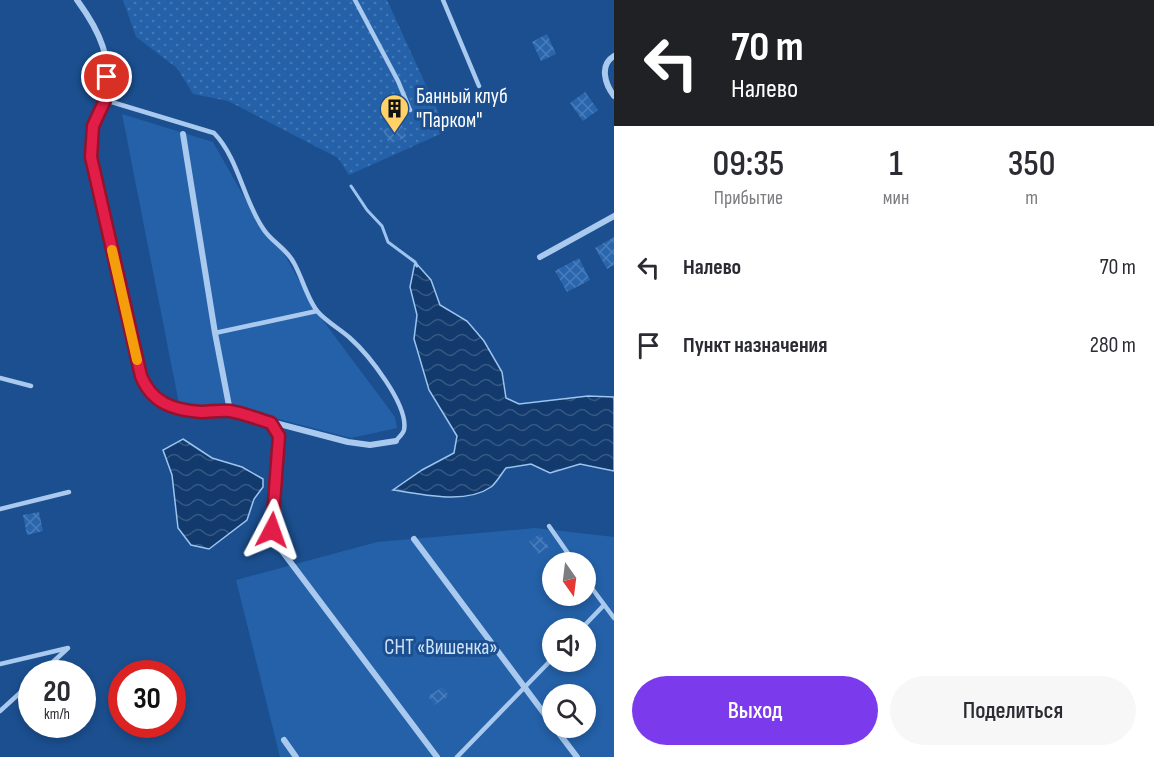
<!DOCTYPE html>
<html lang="ru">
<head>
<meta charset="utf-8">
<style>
	body { margin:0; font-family:"Sofia Sans Condensed",sans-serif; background:#f7f7f7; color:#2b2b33; height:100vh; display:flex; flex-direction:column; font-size:22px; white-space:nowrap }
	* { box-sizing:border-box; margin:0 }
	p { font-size:20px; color:#7c7c81 }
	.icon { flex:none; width:33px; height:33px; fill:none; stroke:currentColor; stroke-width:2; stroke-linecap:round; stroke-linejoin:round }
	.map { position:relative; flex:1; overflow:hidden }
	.drawer { display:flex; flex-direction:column; background:#fff; width:540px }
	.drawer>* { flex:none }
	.top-card { background:#202124; color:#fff; overflow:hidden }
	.needle { width:39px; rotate:166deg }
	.controls { position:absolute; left:542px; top:552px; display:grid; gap:12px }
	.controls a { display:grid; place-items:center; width:54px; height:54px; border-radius:50%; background:#fff; box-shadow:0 3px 9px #0003; font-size:30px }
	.speed { position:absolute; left:18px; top:660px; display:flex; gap:12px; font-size:30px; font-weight:700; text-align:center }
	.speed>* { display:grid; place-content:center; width:78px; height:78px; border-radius:50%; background:#fff; box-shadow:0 3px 9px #0003; line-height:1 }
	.speed small { font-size:15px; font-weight:400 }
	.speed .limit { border:9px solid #d22; background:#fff; color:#111 }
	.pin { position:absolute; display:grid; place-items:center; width:51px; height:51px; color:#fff; margin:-26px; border:3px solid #fff; border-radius:50%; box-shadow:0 2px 6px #0007 }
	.me { position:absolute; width:66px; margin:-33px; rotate:4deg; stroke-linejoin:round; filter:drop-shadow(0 0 4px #0008) }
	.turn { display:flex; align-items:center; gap:21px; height:126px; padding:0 18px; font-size:27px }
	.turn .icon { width:78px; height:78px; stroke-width:2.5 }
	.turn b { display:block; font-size:42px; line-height:51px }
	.eta { display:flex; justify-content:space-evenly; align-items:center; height:102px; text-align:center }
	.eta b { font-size:36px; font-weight:600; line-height:42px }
	.button { display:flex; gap:12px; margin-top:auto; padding:12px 18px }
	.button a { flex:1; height:69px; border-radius:36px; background:#7c3aed; color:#fff; font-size:24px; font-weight:600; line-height:69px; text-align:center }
	.button a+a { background:#f7f7f7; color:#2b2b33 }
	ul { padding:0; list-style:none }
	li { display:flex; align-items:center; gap:18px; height:78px; padding:0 18px }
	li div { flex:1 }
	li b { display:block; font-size:22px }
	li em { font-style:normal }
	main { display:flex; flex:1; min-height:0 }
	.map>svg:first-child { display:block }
</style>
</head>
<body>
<main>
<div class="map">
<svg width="614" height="757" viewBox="0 0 614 757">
	<defs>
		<pattern id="grass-dots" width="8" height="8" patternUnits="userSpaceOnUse" patternTransform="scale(1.5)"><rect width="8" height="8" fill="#2461a8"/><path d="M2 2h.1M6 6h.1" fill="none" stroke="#4579b5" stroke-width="1.8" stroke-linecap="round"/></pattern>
		<pattern id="water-waves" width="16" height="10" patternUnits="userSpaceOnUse" patternTransform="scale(1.5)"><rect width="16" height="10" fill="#123a6d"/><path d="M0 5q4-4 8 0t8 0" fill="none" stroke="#365883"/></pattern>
		<pattern id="building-cross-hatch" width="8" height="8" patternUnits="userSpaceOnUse" patternTransform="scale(1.5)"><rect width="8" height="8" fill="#2a66ad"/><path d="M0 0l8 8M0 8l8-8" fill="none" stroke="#4a7db9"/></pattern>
	</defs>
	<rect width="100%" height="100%" fill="#1b4f8f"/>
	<path fill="url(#grass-dots)" d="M 123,0 L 387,0 L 447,131 L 349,175 L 338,158 L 228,101 L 193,94 L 177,68 L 136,37 Z"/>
	<g fill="#2461a8" fill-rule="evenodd">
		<path d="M 122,114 L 213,142 L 248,204 L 282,250 L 316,311 L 395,417 L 397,428 L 351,438 L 229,406 L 180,409 Z"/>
		<path d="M 535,528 L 614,537 L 614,757 L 280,757 L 236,580 L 377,542 ZM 552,562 L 585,562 L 585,596 L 552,596 ZM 552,628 L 585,628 L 585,662 L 552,662 ZM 552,694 L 585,694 L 585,728 L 552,728 Z"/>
	</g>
	<g fill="url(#water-waves)" stroke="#9cc4f0" stroke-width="1.5">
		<path d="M 415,262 L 431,280 L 440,305 L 467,321 L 484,341 L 502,372 L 506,398 L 519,404 L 588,396 L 614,397 L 614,471 L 580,464 L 550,473 L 531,464 L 506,468 C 501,474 497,482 491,487 C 465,505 422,494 393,490 L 422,470 L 454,453 L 457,436 L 429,390 L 414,339 L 417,315 L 410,287 Z"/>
		<path d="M 183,439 L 212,458 L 242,467 L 263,479 L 263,487 L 254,499 L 247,520 L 209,549 L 191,545 L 178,528 L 172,475 L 163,450 Z"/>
	</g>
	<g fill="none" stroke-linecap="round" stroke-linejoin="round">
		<path stroke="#9cc4f0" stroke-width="3" d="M 351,186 L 367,210 L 382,226 L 388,242 L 415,262 L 417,266"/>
	</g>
	<g fill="url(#building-cross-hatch)">
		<path d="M 547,34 L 556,54 L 541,61 L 532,42 Z"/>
		<path d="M 585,92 L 598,110 L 583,121 L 570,103 Z"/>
		<path d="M 401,123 L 407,137 L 389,144 L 383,130 Z"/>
		<path d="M 614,237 L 614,265 L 607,269 L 595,248 Z"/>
		<path d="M 579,258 L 590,280 L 567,292 L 555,271 Z"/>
		<path d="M 39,512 L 43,531 L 27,535 L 23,515 Z"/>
		<path d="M 540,534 L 549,547 L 538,554 L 529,541 Z"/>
		<path d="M 443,687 L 449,696 L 434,705 L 428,696 Z"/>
	</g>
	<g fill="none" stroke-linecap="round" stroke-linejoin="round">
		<g stroke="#a9c9ee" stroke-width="4.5">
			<path d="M 355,0 L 398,81 L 410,110"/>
			<path d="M 443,0 L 479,86"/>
			<path d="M 105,100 L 214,133 C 239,159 243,200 264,230 C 272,242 287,249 294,263 C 302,277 308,301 318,312 C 327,322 340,329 350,338 C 368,354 409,405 404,430 C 403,434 398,438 396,441"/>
			<path d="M 215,333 L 317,311"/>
			<path d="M 0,378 L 31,386"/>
			<path d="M 0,509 L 69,492"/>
			<path d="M 549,526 L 574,562"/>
			<path d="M 585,579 L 614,618"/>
			<path d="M 582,628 L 604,605"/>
			<path d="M 0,664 L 68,648"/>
			<path d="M 40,674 L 67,649"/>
			<path d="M 0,711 L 32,682"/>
			<path d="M 457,757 L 552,659"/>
		</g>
		<g stroke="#a9c9ee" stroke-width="6">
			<path d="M 77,0 C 99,30 114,60 105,99 C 102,108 96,116 94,125 C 91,134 92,147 91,157 L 145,386 L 153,397 L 164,405 L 199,412 L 230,411 L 348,442 L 370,445 L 396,441"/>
			<path d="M 614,56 C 599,65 605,84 614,96"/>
			<path d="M 183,134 L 215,333 L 230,411"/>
			<path d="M 540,257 L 614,216"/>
			<path d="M 271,424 L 279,436 L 272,530 L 276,543 L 437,757"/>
			<path d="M 414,539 L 552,724"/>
			<path d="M 555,728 L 577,757"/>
			<path d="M 284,740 L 296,757"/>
		</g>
	</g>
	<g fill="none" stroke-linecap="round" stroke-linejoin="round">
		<defs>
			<path id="route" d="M 107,77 L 105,100 L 93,126 L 91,157 L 141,376 C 152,403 173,410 201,412 C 211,412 221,410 230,411 C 243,413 258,419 271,423 L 279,436 L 272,530"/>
		</defs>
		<use href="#route" stroke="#92132f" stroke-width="15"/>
		<use href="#route" stroke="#e11d48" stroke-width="10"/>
		<path stroke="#f59e0b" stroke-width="10" d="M 112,250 L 137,360"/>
	</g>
	<defs>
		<symbol id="building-pin" viewBox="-11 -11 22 30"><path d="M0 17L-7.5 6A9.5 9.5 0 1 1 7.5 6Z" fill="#ffd166" stroke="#1b4f8f"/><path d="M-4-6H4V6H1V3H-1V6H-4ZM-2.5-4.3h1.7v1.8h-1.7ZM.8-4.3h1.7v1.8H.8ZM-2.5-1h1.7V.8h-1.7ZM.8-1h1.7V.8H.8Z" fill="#111"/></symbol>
	</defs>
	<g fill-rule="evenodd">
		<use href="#building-pin" x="378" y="92" width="33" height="45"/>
	</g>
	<g text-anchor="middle" stroke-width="6" stroke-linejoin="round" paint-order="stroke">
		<g font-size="21" fill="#fff" stroke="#1b4f8f" text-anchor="start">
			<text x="416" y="103">Банный клуб<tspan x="416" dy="24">"Парком"</tspan></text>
		</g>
		<g font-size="21" fill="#cfe3fa" stroke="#1b4f8f">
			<text x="441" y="654">СНТ «Вишенка»</text>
		</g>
	</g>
</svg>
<div class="controls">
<a><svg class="needle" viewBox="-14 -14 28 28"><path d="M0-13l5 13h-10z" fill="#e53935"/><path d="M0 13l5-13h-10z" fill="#7c7c81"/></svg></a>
<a><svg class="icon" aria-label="sound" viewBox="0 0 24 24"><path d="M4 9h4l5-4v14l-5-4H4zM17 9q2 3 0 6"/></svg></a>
<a><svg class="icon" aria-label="search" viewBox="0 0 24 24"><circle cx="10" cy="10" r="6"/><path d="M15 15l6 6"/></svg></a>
</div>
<div class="speed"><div>20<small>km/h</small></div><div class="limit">30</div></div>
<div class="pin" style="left:107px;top:77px;background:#d93025"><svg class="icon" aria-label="arrive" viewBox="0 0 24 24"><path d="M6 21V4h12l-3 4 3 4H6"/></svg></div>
<svg class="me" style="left:272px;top:530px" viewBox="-20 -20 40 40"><path d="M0-17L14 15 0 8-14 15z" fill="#e11d48" stroke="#fff" stroke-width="4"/></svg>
</div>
<section class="drawer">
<div class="top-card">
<div class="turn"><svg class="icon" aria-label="left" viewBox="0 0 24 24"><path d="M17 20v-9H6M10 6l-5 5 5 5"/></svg><div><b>70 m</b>Налево</div></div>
</div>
<div class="eta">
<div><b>09:35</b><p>Прибытие</p></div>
<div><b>1</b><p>мин</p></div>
<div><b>350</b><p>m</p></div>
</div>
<ul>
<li><svg class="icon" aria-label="left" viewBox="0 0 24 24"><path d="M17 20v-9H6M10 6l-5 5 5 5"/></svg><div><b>Налево</b></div><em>70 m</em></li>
<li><svg class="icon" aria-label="arrive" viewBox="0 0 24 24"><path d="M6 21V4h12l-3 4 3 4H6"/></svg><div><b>Пункт назначения</b></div><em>280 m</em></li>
</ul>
<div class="button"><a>Выход</a><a>Поделиться</a></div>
</section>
</main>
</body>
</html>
